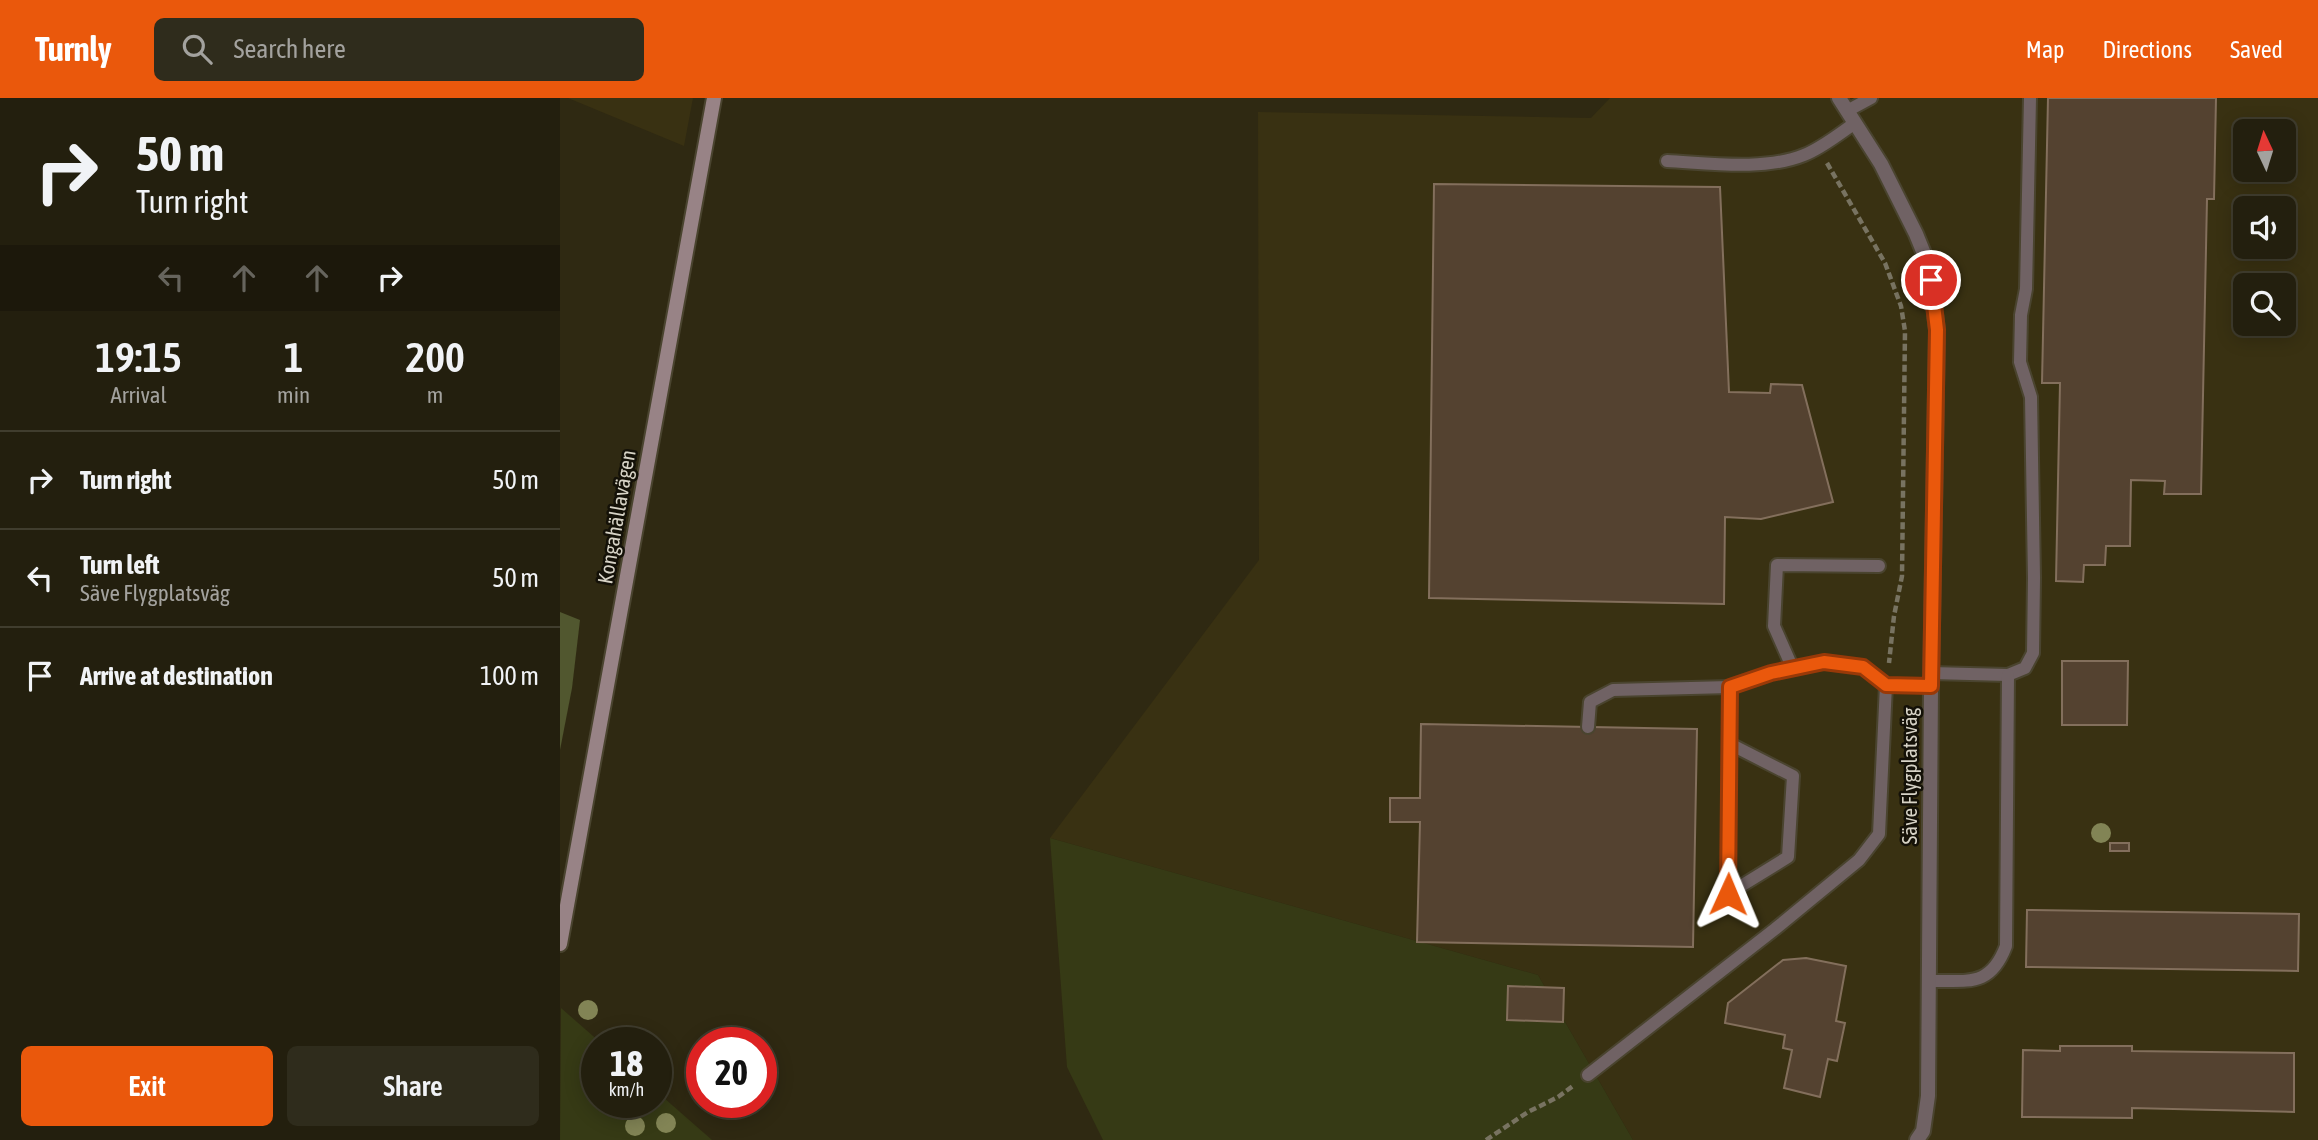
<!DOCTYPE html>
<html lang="en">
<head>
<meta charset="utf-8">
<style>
	body { margin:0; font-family:"Asap Condensed",sans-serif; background:#2f2c1c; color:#f1f3f6; height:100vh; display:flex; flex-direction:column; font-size:26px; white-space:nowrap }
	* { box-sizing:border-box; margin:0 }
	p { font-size:23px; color:#a3a29e }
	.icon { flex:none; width:38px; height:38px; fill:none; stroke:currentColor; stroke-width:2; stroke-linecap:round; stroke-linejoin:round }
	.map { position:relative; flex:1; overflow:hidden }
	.details { display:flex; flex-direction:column; background:#231f0e; width:560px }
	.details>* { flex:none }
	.banner { background:#231f0e; color:#f1f3f6; overflow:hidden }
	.needle { width:46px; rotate:356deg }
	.controls { position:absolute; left:1673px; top:21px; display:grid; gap:14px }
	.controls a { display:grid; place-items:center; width:63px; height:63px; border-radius:10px; background:#231f0e; box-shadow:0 4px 18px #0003,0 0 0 2px #403d2e; font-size:35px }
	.speed { position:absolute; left:21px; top:929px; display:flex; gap:14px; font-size:35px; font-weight:700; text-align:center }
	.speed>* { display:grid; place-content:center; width:91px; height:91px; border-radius:50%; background:#231f0e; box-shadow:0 4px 18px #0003,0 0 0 2px #403d2e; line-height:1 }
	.speed small { font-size:18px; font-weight:400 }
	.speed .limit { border:10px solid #d22; background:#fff; color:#111 }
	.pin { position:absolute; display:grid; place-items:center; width:60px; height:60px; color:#fff; margin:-30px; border:4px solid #fff; border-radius:50%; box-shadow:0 2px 7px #0007 }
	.me { position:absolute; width:77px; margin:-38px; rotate:1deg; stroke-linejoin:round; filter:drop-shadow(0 0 5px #0008) }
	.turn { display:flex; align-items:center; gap:24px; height:147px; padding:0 21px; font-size:32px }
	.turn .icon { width:91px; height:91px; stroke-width:2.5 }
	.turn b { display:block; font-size:49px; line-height:60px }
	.lanes { display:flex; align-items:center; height:66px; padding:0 21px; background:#0003; justify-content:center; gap:35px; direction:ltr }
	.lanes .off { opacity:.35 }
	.eta { display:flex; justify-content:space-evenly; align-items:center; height:119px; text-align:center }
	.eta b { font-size:42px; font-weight:600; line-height:49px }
	.button { display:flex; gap:14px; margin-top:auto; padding:14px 21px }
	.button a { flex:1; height:80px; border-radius:10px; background:#ea580c; color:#fff; font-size:28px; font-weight:600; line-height:80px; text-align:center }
	.button a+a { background:#2f2c1c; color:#f1f3f6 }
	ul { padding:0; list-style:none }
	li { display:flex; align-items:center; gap:21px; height:98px; padding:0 21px; border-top:2px solid #403d2e }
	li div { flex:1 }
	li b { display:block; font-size:26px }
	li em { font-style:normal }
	header { display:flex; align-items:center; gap:42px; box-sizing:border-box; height:98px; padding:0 35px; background:#ea580c; color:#fff }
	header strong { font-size:33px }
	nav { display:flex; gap:38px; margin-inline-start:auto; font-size:24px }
	.search { width:490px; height:63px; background:#2f2c1c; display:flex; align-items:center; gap:18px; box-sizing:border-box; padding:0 24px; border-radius:10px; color:#a3a29e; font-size:26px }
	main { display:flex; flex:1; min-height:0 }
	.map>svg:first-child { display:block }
</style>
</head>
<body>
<header>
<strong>Turnly</strong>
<div class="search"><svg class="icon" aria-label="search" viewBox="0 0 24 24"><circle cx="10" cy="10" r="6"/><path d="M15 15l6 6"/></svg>Search here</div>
<nav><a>Map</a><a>Directions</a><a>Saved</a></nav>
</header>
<main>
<section class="details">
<div class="banner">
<div class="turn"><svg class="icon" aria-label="right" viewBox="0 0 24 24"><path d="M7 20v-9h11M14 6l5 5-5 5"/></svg><div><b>50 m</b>Turn right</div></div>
<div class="lanes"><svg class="icon off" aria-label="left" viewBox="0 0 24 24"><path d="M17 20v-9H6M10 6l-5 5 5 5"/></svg><svg class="icon off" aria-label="ahead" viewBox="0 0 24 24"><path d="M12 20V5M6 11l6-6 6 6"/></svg><svg class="icon off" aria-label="ahead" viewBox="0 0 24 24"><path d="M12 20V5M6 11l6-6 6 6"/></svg><svg class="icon" aria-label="right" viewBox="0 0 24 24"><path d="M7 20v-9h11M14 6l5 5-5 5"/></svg></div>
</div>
<div class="eta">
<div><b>19:15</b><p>Arrival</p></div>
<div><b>1</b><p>min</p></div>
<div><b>200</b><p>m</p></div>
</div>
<ul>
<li><svg class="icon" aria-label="right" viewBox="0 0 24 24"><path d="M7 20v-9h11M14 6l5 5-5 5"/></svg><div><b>Turn right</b></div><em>50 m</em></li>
<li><svg class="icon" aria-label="left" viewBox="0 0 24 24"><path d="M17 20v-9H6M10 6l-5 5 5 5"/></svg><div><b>Turn left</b><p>Säve Flygplatsväg</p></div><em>50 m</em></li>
<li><svg class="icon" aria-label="arrive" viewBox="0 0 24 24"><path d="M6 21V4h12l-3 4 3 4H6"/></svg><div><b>Arrive at destination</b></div><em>100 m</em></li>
</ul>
<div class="button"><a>Exit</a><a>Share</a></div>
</section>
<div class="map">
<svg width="1758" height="1042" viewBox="0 0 1758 1042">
	<rect width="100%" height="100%" fill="#2f2912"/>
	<g fill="#393112" fill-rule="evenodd">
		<path d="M 8,0 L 133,0 L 124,48 Z"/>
		<path d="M 1050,0 L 1758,0 L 1758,1042 L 1073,1042 L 978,877 L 490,740 L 699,462 L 698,14 L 1031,20 ZM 1685,33 L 1724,33 L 1724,72 L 1685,72 ZM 1685,110 L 1724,110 L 1724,149 L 1685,149 ZM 1685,187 L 1724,187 L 1724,226 L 1685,226 Z"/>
	</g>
	<g fill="#363a15">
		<path d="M 490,740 L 978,877 L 1073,1042 L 543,1042 L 507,969 Z"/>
		<path d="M 1,910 L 41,945 L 37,945 L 37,1004 L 96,1004 L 96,993 L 152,1042 L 0,1042 Z"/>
	</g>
	<path fill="#51572f" d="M 0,514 L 20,522 L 12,590 L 0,652 Z"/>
	<g fill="#544230" stroke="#836f5c" stroke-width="2">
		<path d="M 1488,0 L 1656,0 L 1654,101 L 1647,101 L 1641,396 L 1604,396 L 1605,383 L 1571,382 L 1570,448 L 1546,448 L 1545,467 L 1524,467 L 1523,484 L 1496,483 L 1500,285 L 1482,285 Z"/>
		<path d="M 874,86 L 1160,89 L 1169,294 L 1210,295 L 1211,286 L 1242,287 L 1273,404 L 1201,421 L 1165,419 L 1164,506 L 869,500 Z"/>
		<path d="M 1502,563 L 1568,563 L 1567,627 L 1502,627 Z"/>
		<path d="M 861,626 L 1137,631 L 1133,849 L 857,844 L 860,724 L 830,724 L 830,700 L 860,700 Z"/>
		<rect x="1550" y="745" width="19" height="8"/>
		<path d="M 1467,812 L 1739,816 L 1738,873 L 1466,869 Z"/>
		<path d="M 1246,860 L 1286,868 L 1276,923 L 1285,925 L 1277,963 L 1268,961 L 1260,999 L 1224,990 L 1232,952 L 1223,950 L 1225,937 L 1165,925 L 1168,905 L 1223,862 Z"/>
		<path d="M 948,888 L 1004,890 L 1003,924 L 947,922 Z"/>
		<path d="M 1500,948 L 1572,948 L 1572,953 L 1734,955 L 1734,1014 L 1572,1010 L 1572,1020 L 1462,1019 L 1463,952 L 1500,953 Z"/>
	</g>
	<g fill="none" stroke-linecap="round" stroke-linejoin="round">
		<defs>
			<g id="lane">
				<path d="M 1287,13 L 1311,0"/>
				<path d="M 1107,63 C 1148,65 1205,73 1244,57 C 1262,50 1279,36 1295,25"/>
				<path d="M 1233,571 L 1214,528 L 1217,467 L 1319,468"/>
				<path d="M 1371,575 L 1448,577 L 1465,570 L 1473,555 L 1474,480 L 1471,299 L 1460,264 L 1461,217 L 1466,191 L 1470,0"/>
				<path d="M 1028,629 L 1030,604 L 1053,592 L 1170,589"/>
				<path d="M 1170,646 L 1233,678 L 1228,759 L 1168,796 L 1170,589 L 1211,575 L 1264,564 L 1303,569 L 1326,587"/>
				<path d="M 1370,883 C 1408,882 1430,890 1446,848 L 1448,577"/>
				<path d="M 1028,977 L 1215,831 L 1299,762 L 1319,736 L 1326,587 L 1371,588"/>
			</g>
			<path id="street" d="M 1279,0 L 1321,66 L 1356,136 L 1369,168 L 1377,232 L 1371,588 L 1368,998 L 1363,1033 L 1357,1042"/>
			<path id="secondary" d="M 0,846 L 154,0"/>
		</defs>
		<use href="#lane" stroke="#4a442f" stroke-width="16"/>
		<use href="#street" stroke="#4a442f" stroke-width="18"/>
		<use href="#secondary" stroke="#4a442f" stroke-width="18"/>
		<g stroke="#787361" stroke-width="4.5" stroke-dasharray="7 3.5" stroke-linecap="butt">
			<path d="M 1267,65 L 1325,165 L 1341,208 L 1345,233 L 1342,478 L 1334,518 L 1329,565"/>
			<path d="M 926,1042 L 968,1014 L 998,999 L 1013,988"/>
		</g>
		<use href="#lane" stroke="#706264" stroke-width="12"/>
		<use href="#street" stroke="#706264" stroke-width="14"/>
		<use href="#secondary" stroke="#988386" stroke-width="14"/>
	</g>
	<g fill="#828455">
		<circle cx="1541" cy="735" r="10"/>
		<circle cx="28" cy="912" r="10"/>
		<circle cx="106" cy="1025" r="10"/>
		<circle cx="75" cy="1028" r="10"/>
	</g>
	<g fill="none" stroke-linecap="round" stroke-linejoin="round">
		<defs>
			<path id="route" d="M 1168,796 L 1170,589 L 1211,575 L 1264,564 L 1303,569 L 1326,587 L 1371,588 L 1377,232 L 1371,182"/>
		</defs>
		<use href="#route" stroke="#983908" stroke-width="18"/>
		<use href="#route" stroke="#ea580c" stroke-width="12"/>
	</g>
	<g text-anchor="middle" stroke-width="5" stroke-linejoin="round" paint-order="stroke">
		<g font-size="21" fill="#d7d3c6" stroke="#141108">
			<text transform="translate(57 419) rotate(-80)" y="7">Kongahällavägen</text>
			<text transform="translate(1350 678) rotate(-90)" y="7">Säve Flygplatsväg</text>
		</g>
	</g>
</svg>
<div class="controls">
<a><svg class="needle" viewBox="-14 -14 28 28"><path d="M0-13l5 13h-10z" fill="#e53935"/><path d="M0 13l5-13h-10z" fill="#a3a29e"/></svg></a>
<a><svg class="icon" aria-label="sound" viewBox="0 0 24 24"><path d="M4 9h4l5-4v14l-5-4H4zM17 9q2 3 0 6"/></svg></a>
<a><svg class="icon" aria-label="search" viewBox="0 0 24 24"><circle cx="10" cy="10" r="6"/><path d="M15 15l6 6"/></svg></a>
</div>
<div class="speed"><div>18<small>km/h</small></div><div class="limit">20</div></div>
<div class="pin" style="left:1371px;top:182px;background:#d93025"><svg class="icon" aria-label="arrive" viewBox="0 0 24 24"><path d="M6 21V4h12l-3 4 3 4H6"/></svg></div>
<svg class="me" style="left:1168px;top:796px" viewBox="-20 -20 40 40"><path d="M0-17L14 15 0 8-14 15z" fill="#ea580c" stroke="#fff" stroke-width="4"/></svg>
</div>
</main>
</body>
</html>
